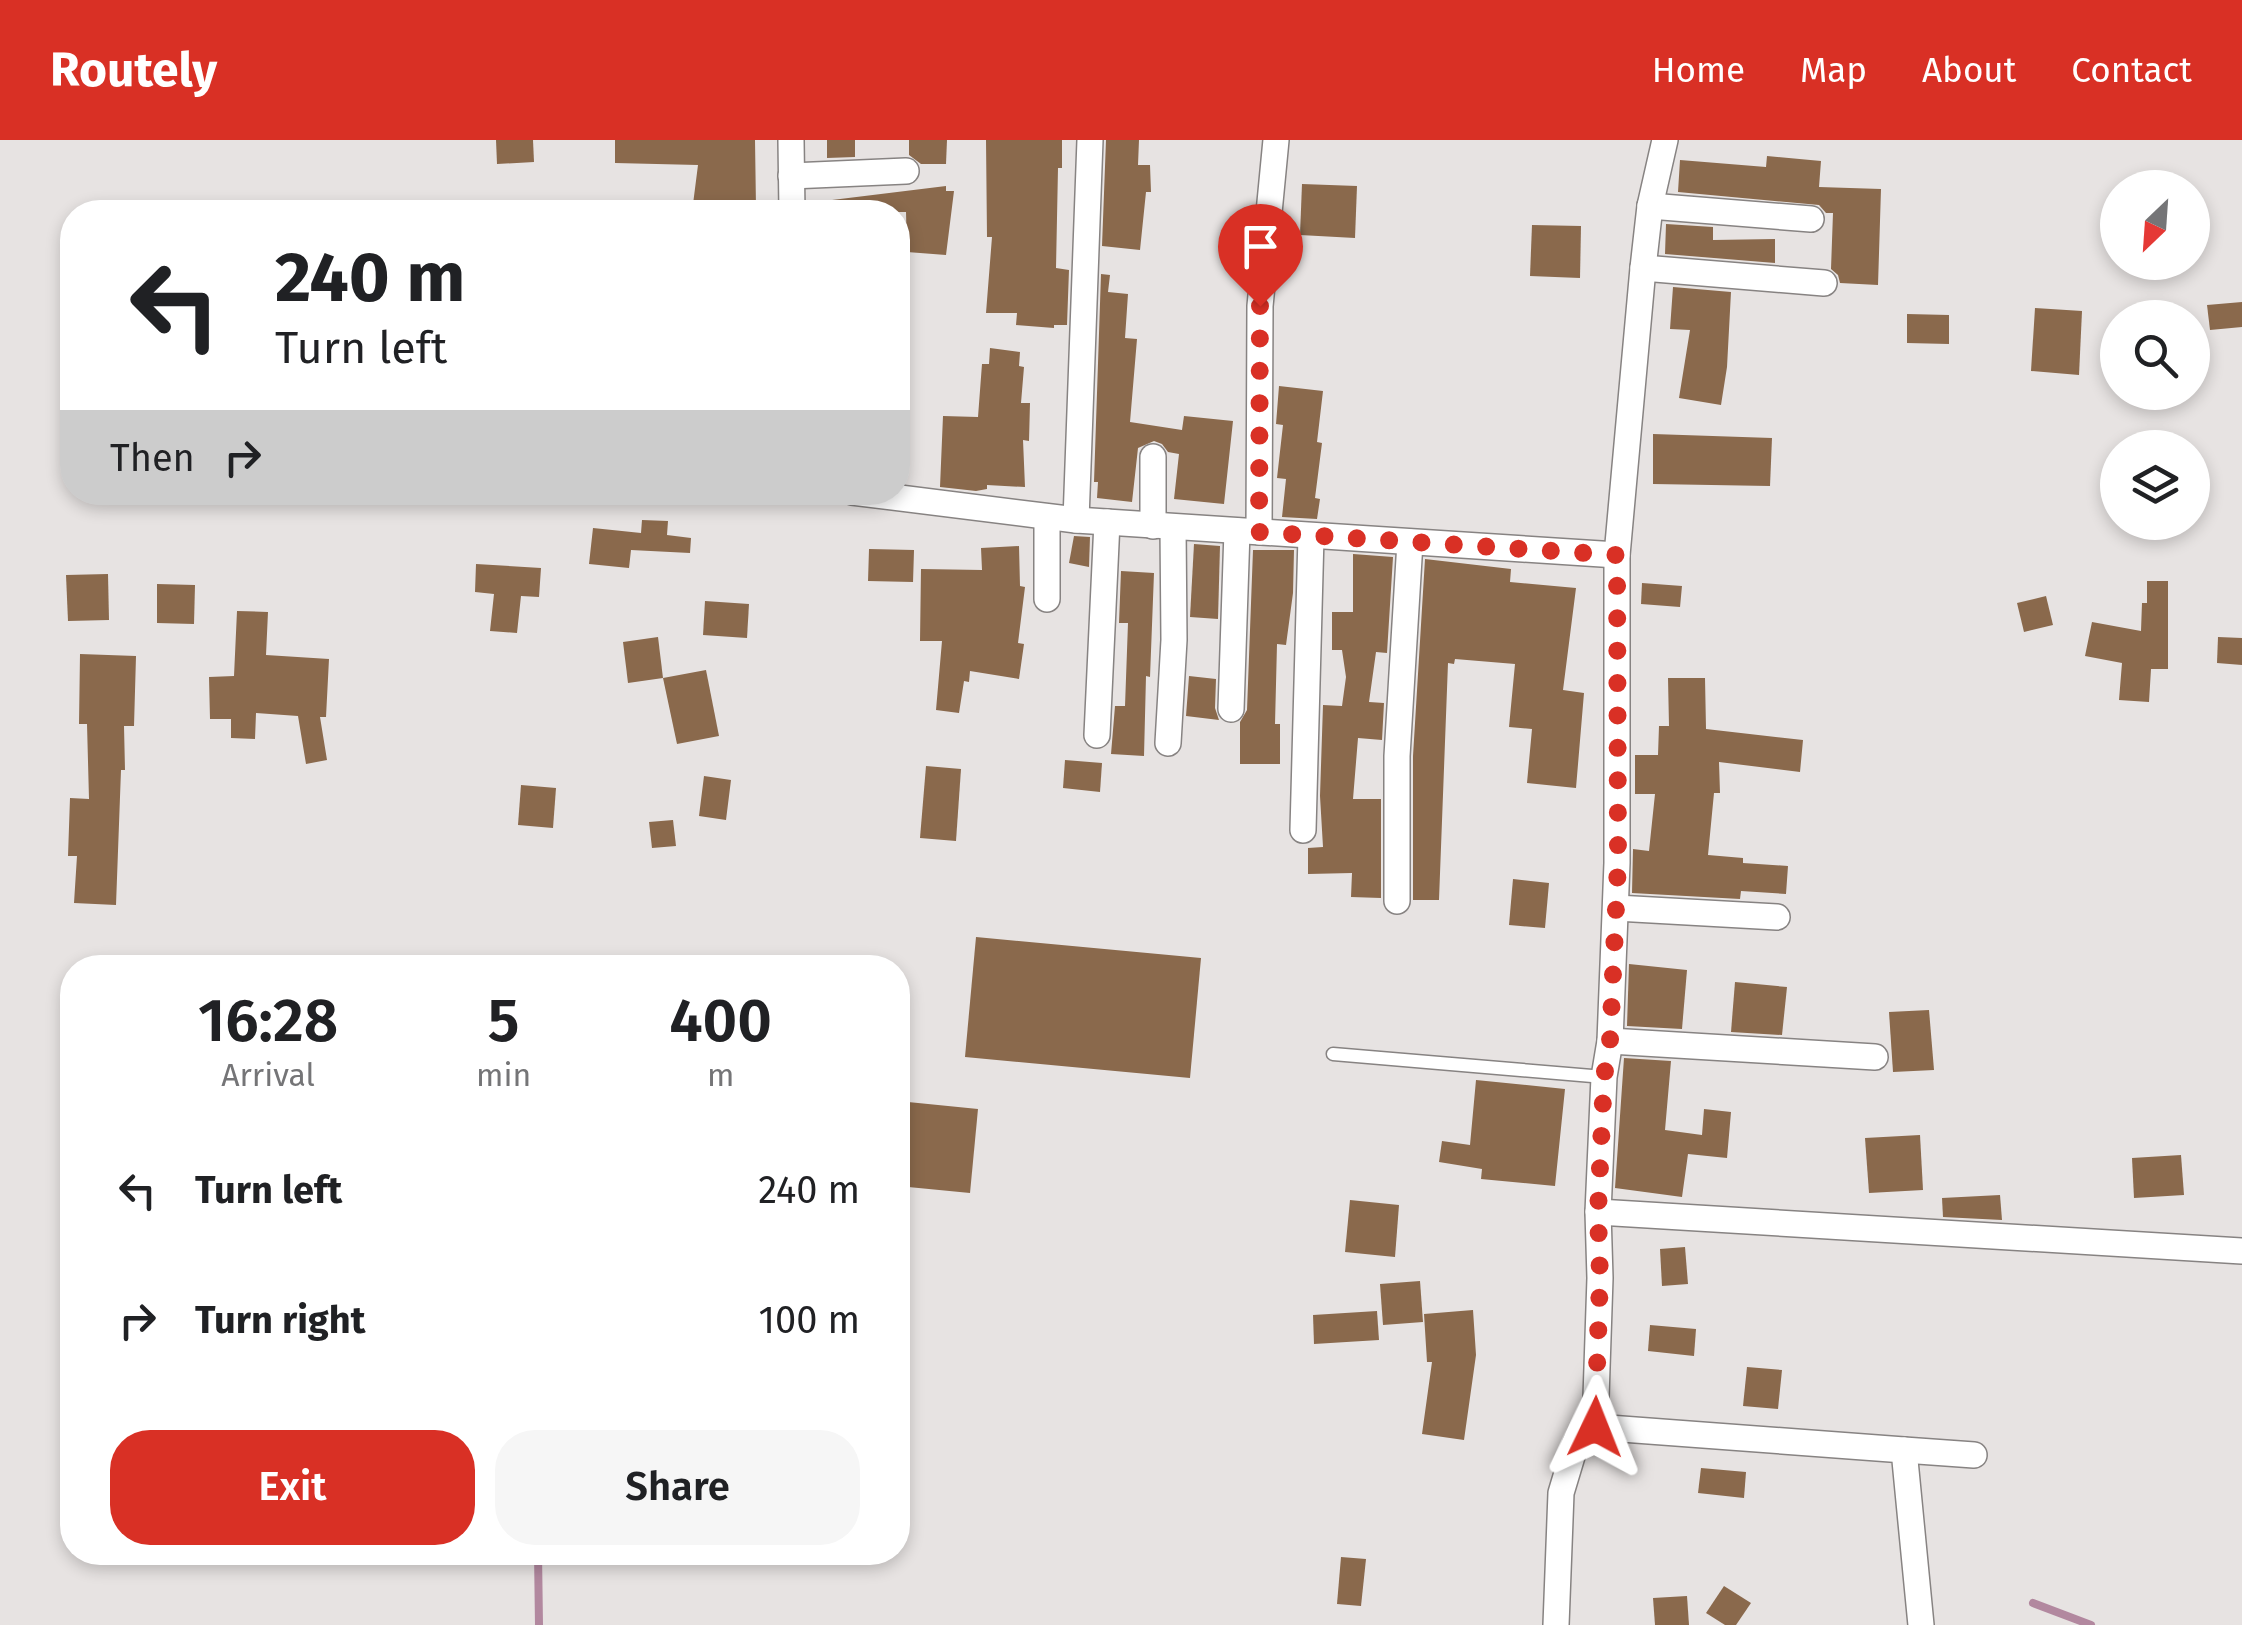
<!DOCTYPE html>
<html lang="en">
<head>
<meta charset="utf-8">
<style>
	body { margin:0; font-family:"Fira Sans",sans-serif; background:#f6f6f6; color:#202124; height:100vh; display:flex; flex-direction:column; font-size:38px; white-space:nowrap }
	* { box-sizing:border-box; margin:0 }
	p { font-size:32px; color:#757577 }
	.icon { flex:none; width:55px; height:55px; fill:none; stroke:currentColor; stroke-width:2; stroke-linecap:round; stroke-linejoin:round }
	.map { position:relative; flex:1; overflow:hidden }
	.side { position:absolute; left:60px; top:815px; width:850px; height:610px; display:flex; flex-direction:column; background:#fff; border-radius:40px; box-shadow:0 5px 15px #0003 }
	.side>* { flex:none }
	.guide { position:absolute; left:60px; top:60px; width:850px; height:305px; border-radius:40px; box-shadow:0 5px 15px #0003; background:#fff; color:#202124; overflow:hidden }
	.needle { width:65px; rotate:205deg }
	.tools { position:absolute; left:2100px; top:30px; display:grid; gap:20px }
	.tools a { display:grid; place-items:center; width:110px; height:110px; border-radius:50%; background:#fff; box-shadow:0 5px 15px #0003; font-size:50px }
	.pin { position:absolute; display:grid; place-items:center; width:85px; height:85px; color:#fff; margin:-102px -42px; border-radius:50% 50% 50% 0; rotate:-45deg; box-shadow:0 0 10px #0007 }
	.pin .icon { rotate:45deg }
	.me { position:absolute; width:110px; margin:-55px; rotate:2deg; stroke-linejoin:round; filter:drop-shadow(0 0 8px #0008) }
	.turn { display:flex; align-items:center; gap:35px; height:210px; padding:0 50px; font-size:45px }
	.turn .icon { width:130px; height:130px; stroke-width:2.5 }
	.turn b { display:block; font-size:70px; line-height:85px }
	.then { display:flex; align-items:center; height:95px; padding:0 50px; background:#0003; gap:20px; font-size:38px }
	.eta { display:flex; justify-content:space-evenly; align-items:center; height:170px; text-align:center }
	.eta b { font-size:60px; font-weight:600; line-height:70px }
	.cta { display:flex; gap:20px; margin-top:auto; padding:20px 50px }
	.cta a { flex:1; height:115px; border-radius:40px; background:#d93025; color:#fff; font-size:40px; font-weight:600; line-height:115px; text-align:center }
	.cta a+a { background:#f6f6f6; color:#202124 }
	ul { padding:0; list-style:none }
	li { display:flex; align-items:center; gap:30px; height:130px; padding:0 50px }
	li div { flex:1 }
	li b { display:block; font-size:38px }
	li em { font-style:normal }
	header { display:flex; align-items:center; gap:60px; box-sizing:border-box; height:140px; padding:0 50px; background:#d93025; color:#fff }
	header strong { font-size:48px }
	nav { display:flex; gap:55px; margin-inline-start:auto; font-size:35px }
	.map>svg:first-child { display:block }
</style>
</head>
<body>
<header>
<strong>Routely</strong>
<nav><a>Home</a><a>Map</a><a>About</a><a>Contact</a></nav>
</header>
<div class="map">
<svg width="2242" height="1485" viewBox="0 0 2242 1485">
	<rect width="100%" height="100%" fill="#e7e3e2"/>
	<g fill="none" stroke-linecap="round" stroke-linejoin="round">
		<g stroke="#b2889f" stroke-width="8">
			<path d="M 538,1412 L 539,1485"/>
			<path d="M 2033,1463 L 2091,1485"/>
		</g>
	</g>
	<g fill="#8a694c">
		<path d="M 496,0 L 533,0 L 534,22 L 497,24 Z"/>
		<path d="M 615,0 L 755,0 L 756,68 L 692,72 L 698,25 L 615,23 Z"/>
		<path d="M 827,0 L 855,0 L 855,17 L 827,18 Z"/>
		<path d="M 909,0 L 947,0 L 946,24 L 921,24 L 909,15 Z"/>
		<path d="M 986,0 L 1062,0 L 1062,28 L 1058,28 L 1056,128 L 1069,130 L 1067,185 L 1054,185 L 1054,188 L 1016,185 L 1017,173 L 986,173 L 992,97 L 987,97 Z"/>
		<path d="M 1106,0 L 1139,0 L 1138,25 L 1150,25 L 1151,52 L 1146,52 L 1140,110 L 1102,106 Z"/>
		<path d="M 1767,16 L 1821,21 L 1819,47 L 1881,49 L 1878,145 L 1840,143 L 1838,135 L 1831,129 L 1833,73 L 1826,73 L 1819,65 L 1678,52 L 1680,20 L 1766,27 Z"/>
		<path d="M 1302,44 L 1357,46 L 1355,98 L 1300,95 Z"/>
		<path d="M 946,46 L 946,51 L 954,51 L 946,115 L 907,112 L 906,72 L 833,72 L 832,60 Z"/>
		<path d="M 1666,84 L 1713,87 L 1713,100 L 1775,99 L 1775,123 L 1665,114 Z"/>
		<path d="M 1532,85 L 1581,86 L 1580,138 L 1530,136 Z"/>
		<path d="M 1101,134 L 1110,135 L 1108,152 L 1128,154 L 1125,198 L 1137,199 L 1130,282 L 1182,290 L 1184,276 L 1233,281 L 1224,364 L 1174,359 L 1179,314 L 1168,312 L 1162,304 L 1154,301 L 1138,308 L 1132,362 L 1097,358 L 1098,342 L 1094,342 Z"/>
		<path d="M 1673,147 L 1731,152 L 1727,227 L 1721,265 L 1679,258 L 1690,190 L 1670,189 Z"/>
		<path d="M 2242,162 L 2242,187 L 2210,190 L 2207,165 Z"/>
		<path d="M 2035,168 L 2082,171 L 2079,235 L 2031,231 Z"/>
		<path d="M 1907,174 L 1949,175 L 1949,204 L 1907,203 Z"/>
		<path d="M 990,208 L 1020,212 L 1019,226 L 1024,227 L 1021,263 L 1030,263 L 1029,301 L 1023,300 L 1025,347 L 987,345 L 987,349 L 976,351 L 940,347 L 943,276 L 978,277 L 982,224 L 989,224 Z"/>
		<path d="M 1279,246 L 1323,251 L 1317,302 L 1322,303 L 1315,358 L 1320,359 L 1317,379 L 1282,377 L 1286,339 L 1277,338 L 1283,285 L 1276,284 Z"/>
		<path d="M 1653,294 L 1772,298 L 1770,346 L 1653,344 Z"/>
		<path d="M 642,380 L 668,381 L 667,395 L 691,398 L 690,413 L 631,410 L 629,428 L 589,424 L 593,388 L 641,393 Z"/>
		<path d="M 1074,396 L 1090,397 L 1089,427 L 1069,423 Z"/>
		<path d="M 1194,404 L 1220,406 L 1218,479 L 1190,477 Z"/>
		<path d="M 1019,406 L 1020,446 L 1025,447 L 1018,503 L 1024,504 L 1019,539 L 970,531 L 969,542 L 964,541 L 959,573 L 936,570 L 942,501 L 920,501 L 921,429 L 982,430 L 981,408 Z"/>
		<path d="M 869,409 L 914,410 L 913,442 L 868,441 Z"/>
		<path d="M 1253,410 L 1294,410 L 1293,453 L 1286,505 L 1277,504 L 1275,584 L 1280,584 L 1280,624 L 1240,624 L 1240,582 L 1247,570 Z"/>
		<path d="M 1353,414 L 1393,417 L 1387,513 L 1376,512 L 1369,562 L 1384,563 L 1382,600 L 1358,598 L 1353,659 L 1381,659 L 1381,758 L 1351,757 L 1352,733 L 1308,734 L 1308,708 L 1323,707 L 1320,656 L 1323,565 L 1342,566 L 1346,537 L 1342,510 L 1332,510 L 1332,472 L 1353,472 Z"/>
		<path d="M 1425,419 L 1511,429 L 1510,442 L 1576,448 L 1563,550 L 1584,553 L 1576,648 L 1527,643 L 1532,589 L 1509,587 L 1515,524 L 1455,519 L 1454,524 L 1448,523 L 1439,760 L 1413,760 L 1413,616 Z"/>
		<path d="M 476,424 L 541,428 L 539,457 L 521,456 L 517,493 L 490,491 L 494,454 L 475,452 Z"/>
		<path d="M 1121,431 L 1154,433 L 1150,537 L 1146,536 L 1144,616 L 1111,614 L 1115,566 L 1125,566 L 1128,483 L 1119,483 Z"/>
		<path d="M 108,434 L 109,480 L 68,481 L 66,435 Z"/>
		<path d="M 2147,441 L 2168,441 L 2168,529 L 2151,529 L 2149,562 L 2119,560 L 2122,523 L 2085,516 L 2092,482 L 2141,491 L 2142,463 L 2147,463 Z"/>
		<path d="M 1642,443 L 1682,446 L 1680,467 L 1641,464 Z"/>
		<path d="M 157,444 L 195,445 L 194,484 L 157,483 Z"/>
		<path d="M 2046,456 L 2053,485 L 2024,492 L 2017,463 Z"/>
		<path d="M 705,461 L 749,464 L 747,498 L 703,495 Z"/>
		<path d="M 237,471 L 268,472 L 266,515 L 329,519 L 326,577 L 320,577 L 327,620 L 306,624 L 298,576 L 256,573 L 255,599 L 231,598 L 231,579 L 210,579 L 209,537 L 234,536 Z"/>
		<path d="M 658,497 L 663,538 L 628,543 L 623,502 Z"/>
		<path d="M 2218,497 L 2242,498 L 2242,525 L 2217,523 Z"/>
		<path d="M 80,514 L 136,516 L 134,586 L 124,586 L 125,630 L 121,630 L 116,765 L 74,763 L 77,716 L 68,716 L 70,658 L 89,659 L 87,584 L 79,584 Z"/>
		<path d="M 706,530 L 719,596 L 677,604 L 663,538 Z"/>
		<path d="M 1189,536 L 1216,539 L 1215,568 L 1219,580 L 1186,576 Z"/>
		<path d="M 1668,538 L 1705,538 L 1706,589 L 1803,600 L 1800,632 L 1719,622 L 1720,653 L 1714,653 L 1708,715 L 1743,718 L 1743,723 L 1788,726 L 1786,754 L 1741,751 L 1740,759 L 1632,753 L 1633,709 L 1649,711 L 1655,654 L 1635,654 L 1635,615 L 1658,615 L 1659,586 L 1669,586 Z"/>
		<path d="M 1065,620 L 1102,623 L 1100,652 L 1063,648 Z"/>
		<path d="M 926,626 L 961,629 L 956,701 L 920,698 Z"/>
		<path d="M 704,636 L 731,640 L 726,680 L 699,676 Z"/>
		<path d="M 521,645 L 556,648 L 553,688 L 518,685 Z"/>
		<path d="M 673,680 L 676,706 L 652,708 L 649,682 Z"/>
		<path d="M 1513,739 L 1549,743 L 1545,788 L 1509,785 Z"/>
		<path d="M 976,797 L 1201,818 L 1190,938 L 965,917 Z"/>
		<path d="M 1629,824 L 1687,830 L 1682,889 L 1627,886 Z"/>
		<path d="M 1735,842 L 1787,847 L 1782,895 L 1731,892 Z"/>
		<path d="M 1929,870 L 1934,930 L 1893,932 L 1889,872 Z"/>
		<path d="M 1624,918 L 1671,921 L 1665,990 L 1702,995 L 1704,969 L 1731,972 L 1727,1018 L 1688,1014 L 1682,1057 L 1615,1048 Z"/>
		<path d="M 1476,940 L 1565,949 L 1555,1046 L 1481,1039 L 1482,1029 L 1439,1022 L 1442,1001 L 1470,1005 Z"/>
		<path d="M 898,961 L 978,969 L 970,1053 L 898,1046 Z"/>
		<path d="M 1920,995 L 1923,1050 L 1869,1053 L 1865,998 Z"/>
		<path d="M 2181,1015 L 2184,1055 L 2134,1058 L 2132,1018 Z"/>
		<path d="M 2000,1055 L 2002,1080 L 1943,1077 L 1942,1058 Z"/>
		<path d="M 1350,1060 L 1399,1065 L 1395,1117 L 1345,1112 Z"/>
		<path d="M 1685,1107 L 1688,1144 L 1662,1146 L 1660,1109 Z"/>
		<path d="M 1420,1141 L 1423,1182 L 1383,1185 L 1380,1144 Z"/>
		<path d="M 1473,1170 L 1476,1215 L 1464,1300 L 1422,1294 L 1432,1222 L 1427,1222 L 1424,1174 Z"/>
		<path d="M 1377,1171 L 1379,1200 L 1314,1204 L 1313,1175 Z"/>
		<path d="M 1650,1185 L 1696,1189 L 1694,1216 L 1648,1211 Z"/>
		<path d="M 1747,1227 L 1782,1230 L 1778,1269 L 1743,1266 Z"/>
		<path d="M 1701,1328 L 1746,1332 L 1744,1358 L 1698,1353 Z"/>
		<path d="M 1341,1417 L 1366,1419 L 1361,1466 L 1337,1464 Z"/>
		<path d="M 1724,1446 L 1751,1463 L 1736,1485 L 1725,1485 L 1706,1473 Z"/>
		<path d="M 1687,1456 L 1689,1485 L 1655,1485 L 1653,1458 Z"/>
	</g>
	<g fill="none" stroke-linecap="round" stroke-linejoin="round">
		<defs>
			<path id="service" d="M 1333,914 L 1604,937"/>
			<g id="minor">
				<path d="M 791,0 L 792,72"/>
				<path d="M 1665,0 L 1650,66 L 1643,128 L 1617,415 L 1617,723 L 1610,901 L 1604,937 L 1598,1072 L 1600,1138 L 1595,1287 L 1904,1310 L 1921,1485"/>
				<path d="M 791,36 L 906,31"/>
				<path d="M 1650,66 L 1811,79"/>
				<path d="M 1643,128 L 1824,143"/>
				<path d="M 852,352 L 1076,380 L 1617,415"/>
				<path d="M 1076,380 L 1090,0"/>
				<path d="M 1153,386 L 1153,317"/>
				<path d="M 1259,392 L 1260,166 L 1276,0"/>
				<path d="M 1047,459 L 1047,377"/>
				<path d="M 1231,569 L 1237,391"/>
				<path d="M 1097,595 L 1107,382"/>
				<path d="M 1168,603 L 1174,500 L 1173,387"/>
				<path d="M 1303,690 L 1311,396"/>
				<path d="M 1397,761 L 1397,616 L 1410,402"/>
				<path d="M 1616,768 L 1777,777"/>
				<path d="M 1610,901 L 1875,917"/>
				<path d="M 1598,1072 L 2242,1111"/>
				<path d="M 1904,1310 L 1974,1315"/>
				<path d="M 1556,1485 L 1561,1353 L 1576,1303 L 1595,1287"/>
			</g>
		</defs>
		<use href="#service" stroke="#878382" stroke-width="15"/>
		<use href="#minor" stroke="#878382" stroke-width="28"/>
		<use href="#service" stroke="#fff" stroke-width="12"/>
		<use href="#minor" stroke="#fff" stroke-width="25"/>
	</g>
	<g fill="none" stroke-linecap="round" stroke-linejoin="round">
		<path stroke="#d93025" stroke-width="18" stroke-dasharray="0 32.4" d="M 1260,166 L 1259,392 L 1617,415 L 1618,723 L 1610,901 L 1604,937 L 1598,1072 L 1600,1138 L 1595,1287"/>
	</g>
</svg>
<div class="tools">
<a><svg class="needle" viewBox="-14 -14 28 28"><path d="M0-13l5 13h-10z" fill="#e53935"/><path d="M0 13l5-13h-10z" fill="#757577"/></svg></a>
<a><svg class="icon" aria-label="search" viewBox="0 0 24 24"><circle cx="10" cy="10" r="6"/><path d="M15 15l6 6"/></svg></a>
<a><svg class="icon" aria-label="layers" viewBox="0 0 24 24"><path d="M12 4l9 5-9 5-9-5zM3 14l9 5 9-5"/></svg></a>
</div>
<div class="pin" style="left:1260px;top:166px;background:#d93025"><svg class="icon" aria-label="arrive" viewBox="0 0 24 24"><path d="M6 21V4h12l-3 4 3 4H6"/></svg></div>
<svg class="me" style="left:1595px;top:1287px" viewBox="-20 -20 40 40"><path d="M0-17L14 15 0 8-14 15z" fill="#d93025" stroke="#fff" stroke-width="4"/></svg>
<div class="guide">
<div class="turn"><svg class="icon" aria-label="left" viewBox="0 0 24 24"><path d="M17 20v-9H6M10 6l-5 5 5 5"/></svg><div><b>240 m</b>Turn left</div></div>
<div class="then">Then<svg class="icon" aria-label="right" viewBox="0 0 24 24"><path d="M7 20v-9h11M14 6l5 5-5 5"/></svg></div>
</div>
<section class="side">
<div class="eta">
<div><b>16:28</b><p>Arrival</p></div>
<div><b>5</b><p>min</p></div>
<div><b>400</b><p>m</p></div>
</div>
<ul>
<li><svg class="icon" aria-label="left" viewBox="0 0 24 24"><path d="M17 20v-9H6M10 6l-5 5 5 5"/></svg><div><b>Turn left</b></div><em>240 m</em></li>
<li><svg class="icon" aria-label="right" viewBox="0 0 24 24"><path d="M7 20v-9h11M14 6l5 5-5 5"/></svg><div><b>Turn right</b></div><em>100 m</em></li>
</ul>
<div class="cta"><a>Exit</a><a>Share</a></div>
</section>
</div>
</body>
</html>
